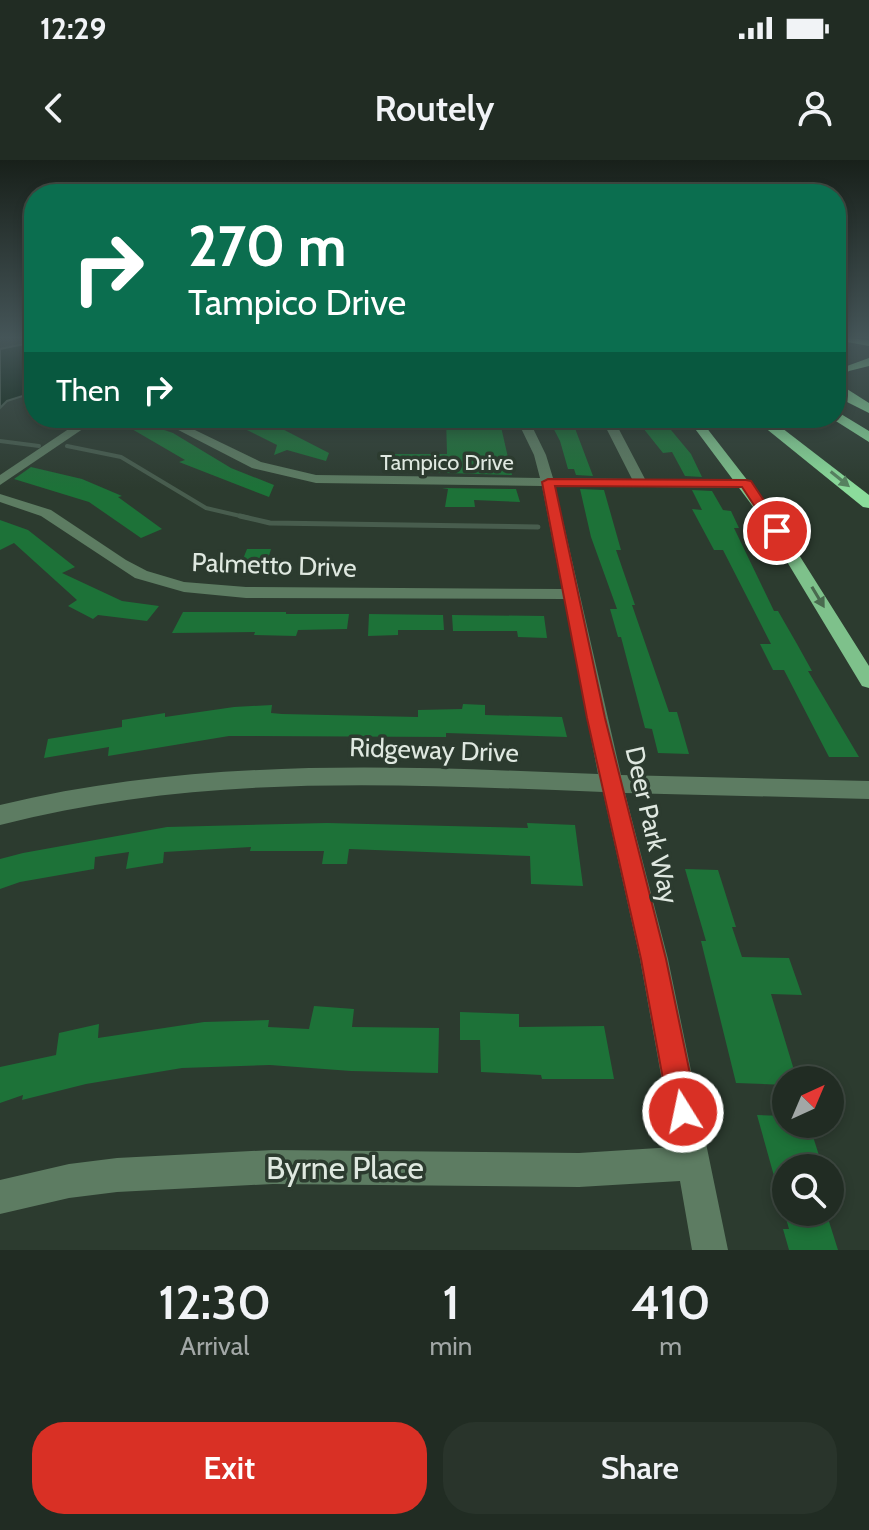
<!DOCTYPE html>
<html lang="en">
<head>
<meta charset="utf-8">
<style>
	body { margin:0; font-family:Cabin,sans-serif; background:#29342b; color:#f1f3f6; height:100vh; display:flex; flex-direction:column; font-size:30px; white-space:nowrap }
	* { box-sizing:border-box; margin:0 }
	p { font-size:26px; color:#a2a7a6 }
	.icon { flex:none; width:44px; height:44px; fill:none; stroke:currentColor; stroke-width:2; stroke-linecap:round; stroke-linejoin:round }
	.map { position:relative; height:1090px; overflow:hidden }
	.drawer { display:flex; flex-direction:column; background:#212c23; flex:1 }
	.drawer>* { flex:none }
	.top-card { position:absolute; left:24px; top:24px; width:822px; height:244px; border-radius:32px; box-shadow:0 4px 12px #0003,0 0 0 2px #3e4841; background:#0b6e4f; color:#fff; overflow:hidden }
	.needle { width:52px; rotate:44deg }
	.fabs { position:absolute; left:772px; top:906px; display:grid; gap:16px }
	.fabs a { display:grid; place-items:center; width:72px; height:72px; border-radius:50%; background:#212c23; box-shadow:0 4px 12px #0003,0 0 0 2px #3e4841; font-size:40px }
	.pin { position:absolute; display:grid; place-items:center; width:68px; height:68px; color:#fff; margin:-34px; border:4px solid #fff; border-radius:50%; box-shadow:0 2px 8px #0007 }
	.me { position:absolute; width:88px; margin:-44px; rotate:350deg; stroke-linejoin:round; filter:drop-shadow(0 0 6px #0008) }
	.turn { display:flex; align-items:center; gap:28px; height:168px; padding:0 32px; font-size:36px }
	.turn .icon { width:104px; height:104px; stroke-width:2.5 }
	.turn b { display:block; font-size:56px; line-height:68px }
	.then { display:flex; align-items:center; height:76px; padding:0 32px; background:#0003; gap:16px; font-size:30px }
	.eta { display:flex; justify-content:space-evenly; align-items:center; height:136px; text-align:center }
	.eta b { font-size:48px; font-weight:600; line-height:56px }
	.action { display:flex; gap:16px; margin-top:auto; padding:16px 32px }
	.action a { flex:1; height:92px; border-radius:32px; background:#d93025; color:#fff; font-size:32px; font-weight:600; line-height:92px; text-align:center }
	.action a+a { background:#29342b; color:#f1f3f6 }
	.status { display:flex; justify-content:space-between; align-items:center; height:56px; padding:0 40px; background:#212c23; direction:ltr }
	.status svg { height:22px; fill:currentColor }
	header { display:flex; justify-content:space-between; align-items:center; height:104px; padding:0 32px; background:#212c23; font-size:36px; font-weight:600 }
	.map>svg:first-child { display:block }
</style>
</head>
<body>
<div class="status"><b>12:29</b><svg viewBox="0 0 49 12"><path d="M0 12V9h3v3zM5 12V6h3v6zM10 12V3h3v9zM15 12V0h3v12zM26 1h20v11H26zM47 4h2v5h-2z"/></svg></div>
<header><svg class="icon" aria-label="back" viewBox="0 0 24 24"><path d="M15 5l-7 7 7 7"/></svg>Routely<svg class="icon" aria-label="person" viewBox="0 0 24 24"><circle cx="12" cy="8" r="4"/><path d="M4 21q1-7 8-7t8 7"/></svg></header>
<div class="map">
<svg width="869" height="1090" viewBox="0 0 869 1090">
	<rect width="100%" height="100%" fill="#2c3b2f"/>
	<path fill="#08220f" stroke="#485d4e" stroke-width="2" d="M 34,182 L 34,226 L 26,235 L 7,241 L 0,248 L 0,189 Z"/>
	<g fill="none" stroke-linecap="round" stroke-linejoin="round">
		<g stroke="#485d4e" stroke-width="4">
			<path d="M 0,281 L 39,286"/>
			<path d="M 67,286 L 121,297 L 206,348 L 249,358"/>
		</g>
		<path stroke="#485d4e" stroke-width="5" d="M 240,356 L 270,363 L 538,367"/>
	</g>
	<g fill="#1d7238">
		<path d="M 129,258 L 173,273 L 231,308 L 274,325 L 269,337 L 179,302 L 185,300 L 125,265 Z"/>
		<path d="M 223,258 L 261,258 L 329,293 L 326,301 L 287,290 L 274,295 L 277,285 Z"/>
		<path d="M 446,258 L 499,258 L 512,315 L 383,311 L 385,294 L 447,294 Z"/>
		<path d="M 548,258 L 569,258 L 573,263 L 593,316 L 576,315 L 574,309 L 568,309 L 560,281 Z"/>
		<path d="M 635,258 L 661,258 L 691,294 L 702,317 L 685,316 L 672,292 L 663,293 Z"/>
		<path d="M 31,307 L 82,319 L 122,336 L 118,337 L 162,369 L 141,378 L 89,342 L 14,319 Z"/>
		<path d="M 442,328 L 516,329 L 520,342 L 474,340 L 475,347 L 445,347 L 448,329 Z"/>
		<path d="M 580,329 L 604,330 L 621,390 L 616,390 L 635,445 L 632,445 L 669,552 L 677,552 L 689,594 L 658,593 L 652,569 L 645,568 L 621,477 L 618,477 L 610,449 L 617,449 L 591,377 Z"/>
		<path d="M 692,330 L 712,331 L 723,350 L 731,351 L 739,368 L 734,368 L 774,451 L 778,451 L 797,484 L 812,511 L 808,511 L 859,597 L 829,597 L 784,510 L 773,510 L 760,484 L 771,484 L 723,390 L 714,390 L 692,349 L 702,350 Z"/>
		<path d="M 0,360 L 28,370 L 75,407 L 62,413 L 122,441 L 159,446 L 147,461 L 98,455 L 93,459 L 68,446 L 77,440 L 14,383 L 0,390 Z"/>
		<path d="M 247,389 L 271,389 L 265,409 L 239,409 Z"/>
		<path d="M 183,452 L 286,452 L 286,454 L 349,454 L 347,469 L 298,470 L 296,476 L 254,475 L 255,472 L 172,473 Z"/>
		<path d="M 369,454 L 443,455 L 444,470 L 398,470 L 398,475 L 368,476 Z"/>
		<path d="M 452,455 L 544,456 L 547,478 L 518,477 L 517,471 L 453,471 Z"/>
		<path d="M 463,544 L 485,545 L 485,555 L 562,557 L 567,577 L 446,573 L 446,577 L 229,576 L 108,596 L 109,587 L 44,598 L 48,579 L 122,567 L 122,560 L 165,553 L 165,557 L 234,547 L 272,545 L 271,553 L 282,554 L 418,557 L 418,550 L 462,549 Z"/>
		<path d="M 327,663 L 528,668 L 527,663 L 575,665 L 583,726 L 531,724 L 530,696 L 349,689 L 347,704 L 322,704 L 324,691 L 250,691 L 251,687 L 164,692 L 163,703 L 126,709 L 129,692 L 95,697 L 94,709 L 20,722 L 0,729 L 0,699 L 23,693 L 167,667 Z"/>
		<path d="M 685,709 L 718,710 L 736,767 L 732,767 L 742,797 L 789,798 L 802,835 L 771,834 L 797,920 L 786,920 L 786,925 L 736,923 L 701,781 L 706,781 Z"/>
		<path d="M 314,846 L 354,849 L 352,867 L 439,868 L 438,913 L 351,911 L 270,905 L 182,908 L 86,924 L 22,940 L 23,935 L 0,943 L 0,907 L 56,895 L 59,873 L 99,864 L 98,878 L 204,862 L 269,860 L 268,867 L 309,869 Z"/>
		<path d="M 460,852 L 519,854 L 519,867 L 604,866 L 614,919 L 542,919 L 541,915 L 481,912 L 480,880 L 460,880 Z"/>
		<path d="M 757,955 L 786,956 L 786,964 L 809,964 L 823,1008 L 786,1008 L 786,1041 L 781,1041 Z"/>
		<path d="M 784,1052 L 826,1052 L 838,1090 L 789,1090 L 783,1069 L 789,1069 Z"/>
	</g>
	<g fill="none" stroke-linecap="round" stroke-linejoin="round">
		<g fill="#5d7c62" fill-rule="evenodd">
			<path d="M 85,258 L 99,258 L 0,325 L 0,315 Z"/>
			<path d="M 155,258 L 170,258 L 261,302 L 316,315 L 540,318 L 534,295 L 516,258 L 528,258 L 546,295 L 553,318 L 632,319 L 601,258 L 613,258 L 645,319 L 746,320 L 753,324 L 746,328 L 555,326 L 621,615 L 869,621 L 869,639 L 625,633 L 668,799 L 728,1090 L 692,1090 L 680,1021 L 579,1027 L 273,1024 L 117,1032 L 69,1038 L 0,1054 L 0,1020 L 69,1004 L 117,998 L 273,990 L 579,993 L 674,987 L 640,799 L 603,632 C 396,624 202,613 0,665 L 0,645 C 199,597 395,606 598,614 L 564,439 L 246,438 L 184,432 L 135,418 L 41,356 L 0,342 L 0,334 L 51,350 L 126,400 L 147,411 L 184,422 L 246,427 L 562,429 L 542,326 L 316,323 L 252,308 Z"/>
		</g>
		<path fill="#7ec18b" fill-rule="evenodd" d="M 687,258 L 699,258 L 772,352 L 869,506 L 869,528 L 862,526 L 757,352 Z"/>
		<g fill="#8bdc9b" fill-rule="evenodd">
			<path d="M 836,177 L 869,180 L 869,186 L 836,180 Z"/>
			<path d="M 869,198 L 869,206 L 849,211 L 836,220 L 836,210 Z"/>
			<path d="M 836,222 L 869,243 L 869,253 L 839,238 L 836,234 Z"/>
			<path d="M 836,251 L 869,271 L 869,282 L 831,258 L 836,258 Z"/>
			<path d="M 753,258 L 769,258 L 869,335 L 869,348 L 863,347 Z"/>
		</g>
	</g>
	<defs><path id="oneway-solid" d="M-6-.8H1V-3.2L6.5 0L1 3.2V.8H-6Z" transform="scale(2)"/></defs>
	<use fill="#578360" href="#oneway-solid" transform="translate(840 319) rotate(39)"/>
	<use fill="#496a4f" href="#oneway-solid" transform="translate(818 437) rotate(59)"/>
	<linearGradient id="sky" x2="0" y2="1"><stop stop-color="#18201a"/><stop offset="0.54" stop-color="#455558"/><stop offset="1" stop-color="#455558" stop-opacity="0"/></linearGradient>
	<rect width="869" height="329" fill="url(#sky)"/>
	<path fill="#d93025" stroke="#8d1f18" stroke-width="2" d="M 548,319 L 746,320 L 751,321 L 784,371 L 773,374 L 742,327 L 555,326 L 605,558 L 666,799 L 698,952 L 694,962 L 683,967 L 673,962 L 669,952 L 641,799 L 587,558 L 542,322 Z"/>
	<g text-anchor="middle" stroke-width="7" stroke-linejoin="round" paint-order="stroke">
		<g font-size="22" fill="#dfe8e0" stroke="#2c3b2f">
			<text x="447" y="310">Tampico Drive</text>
		</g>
		<g font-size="26" fill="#dfe8e0" stroke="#2c3b2f">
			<text transform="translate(274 405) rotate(2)" y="9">Palmetto Drive</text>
			<text transform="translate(434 590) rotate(2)" y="9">Ridgeway Drive</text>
			<text transform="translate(652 665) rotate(77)" y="9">Deer Park Way</text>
		</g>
		<g font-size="32" fill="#dfe8e0" stroke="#2c3b2f">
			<text x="345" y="1019">Byrne Place</text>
		</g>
	</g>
</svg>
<div class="fabs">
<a><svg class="needle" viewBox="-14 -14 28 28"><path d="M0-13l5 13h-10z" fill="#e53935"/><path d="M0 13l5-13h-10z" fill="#a2a7a6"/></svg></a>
<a><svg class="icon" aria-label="search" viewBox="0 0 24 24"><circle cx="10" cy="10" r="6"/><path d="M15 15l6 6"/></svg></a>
</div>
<div class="pin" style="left:777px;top:371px;background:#d93025"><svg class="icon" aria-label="arrive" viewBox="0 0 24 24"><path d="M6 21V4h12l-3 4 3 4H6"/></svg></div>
<svg class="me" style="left:683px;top:952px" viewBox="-20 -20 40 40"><circle r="17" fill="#d93025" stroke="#fff" stroke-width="3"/><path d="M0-11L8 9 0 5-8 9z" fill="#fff"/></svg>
<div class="top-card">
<div class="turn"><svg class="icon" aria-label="right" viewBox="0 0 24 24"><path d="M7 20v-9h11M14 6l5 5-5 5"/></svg><div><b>270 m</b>Tampico Drive</div></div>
<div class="then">Then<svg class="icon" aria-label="right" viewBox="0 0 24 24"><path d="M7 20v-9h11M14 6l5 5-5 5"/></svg></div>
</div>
</div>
<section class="drawer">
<div class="eta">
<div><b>12:30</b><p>Arrival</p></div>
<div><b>1</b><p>min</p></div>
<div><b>410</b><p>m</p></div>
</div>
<div class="action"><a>Exit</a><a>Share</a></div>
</section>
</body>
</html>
